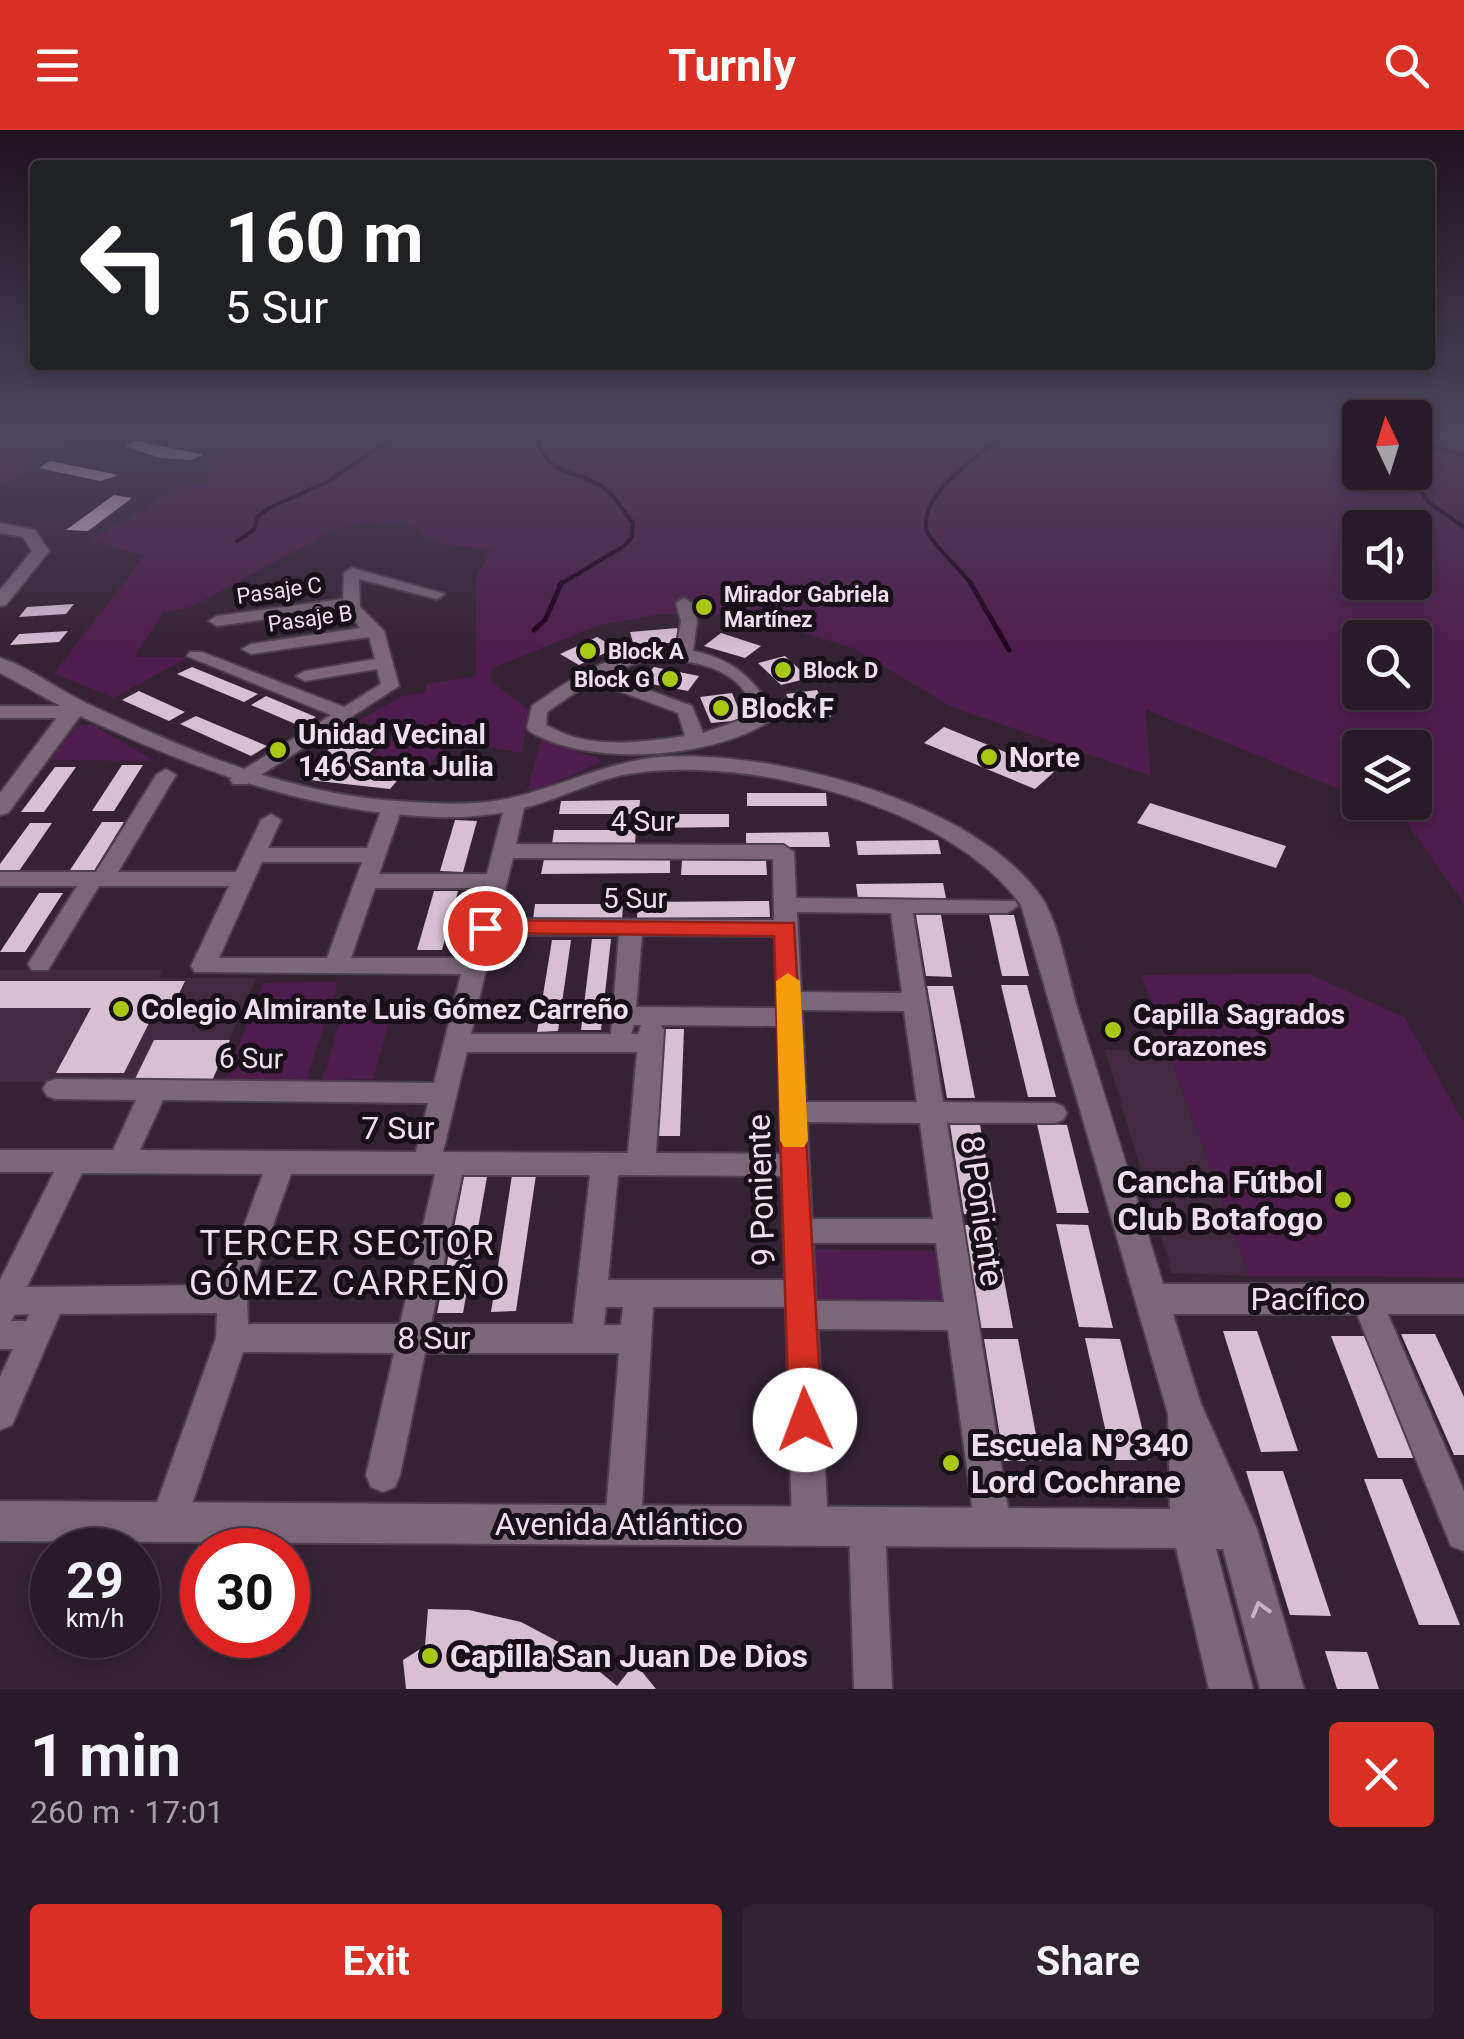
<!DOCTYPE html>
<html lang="en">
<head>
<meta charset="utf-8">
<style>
	body { margin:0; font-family:Roboto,sans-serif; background:#30232f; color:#f1f3f6; height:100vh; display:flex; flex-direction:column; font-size:38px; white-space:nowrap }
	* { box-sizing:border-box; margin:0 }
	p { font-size:32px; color:#a5a1a7 }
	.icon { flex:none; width:55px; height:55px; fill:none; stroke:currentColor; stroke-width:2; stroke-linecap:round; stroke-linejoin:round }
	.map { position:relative; height:1559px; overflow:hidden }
	.panel { display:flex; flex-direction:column; background:#281a27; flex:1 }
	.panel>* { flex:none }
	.banner { position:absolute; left:30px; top:30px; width:1405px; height:210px; border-radius:10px; box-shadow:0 5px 15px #0003,0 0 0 2px #443844; background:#202124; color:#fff; overflow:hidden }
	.needle { width:65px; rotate:356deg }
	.tools { position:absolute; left:1342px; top:270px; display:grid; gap:20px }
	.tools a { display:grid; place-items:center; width:90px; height:90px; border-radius:10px; background:#281a27; box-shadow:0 5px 15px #0003,0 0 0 2px #443844; font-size:50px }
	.speed { position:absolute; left:30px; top:1398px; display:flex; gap:20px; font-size:50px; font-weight:700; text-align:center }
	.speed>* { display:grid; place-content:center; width:130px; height:130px; border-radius:50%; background:#281a27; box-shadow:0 5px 15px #0003,0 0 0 2px #443844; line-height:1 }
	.speed small { font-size:25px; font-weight:400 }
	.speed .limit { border:15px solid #d22; background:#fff; color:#111 }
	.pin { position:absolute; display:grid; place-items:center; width:85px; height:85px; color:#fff; margin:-42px; border:5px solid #fff; border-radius:50%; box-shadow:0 2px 10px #0007 }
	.me { position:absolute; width:110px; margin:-55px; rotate:358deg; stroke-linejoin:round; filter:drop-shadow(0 0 8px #0008) }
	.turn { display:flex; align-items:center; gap:35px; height:210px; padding:0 30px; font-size:45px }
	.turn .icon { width:130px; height:130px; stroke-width:2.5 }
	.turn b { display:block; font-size:70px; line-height:85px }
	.round { display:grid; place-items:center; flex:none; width:105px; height:105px; border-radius:10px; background:#30232f }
	.summary { display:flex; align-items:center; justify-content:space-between; height:170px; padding:0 30px }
	h1 { font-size:60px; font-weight:700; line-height:75px }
	.primary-button { display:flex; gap:20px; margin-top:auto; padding:20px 30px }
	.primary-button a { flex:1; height:115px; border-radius:10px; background:#d93025; color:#fff; font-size:40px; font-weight:700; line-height:115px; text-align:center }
	.primary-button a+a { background:#30232f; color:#f1f3f6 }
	header { display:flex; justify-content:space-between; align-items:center; height:130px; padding:0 30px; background:#d93025; color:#fff; font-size:45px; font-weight:700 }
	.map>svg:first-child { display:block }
</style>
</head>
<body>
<header><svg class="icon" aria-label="menu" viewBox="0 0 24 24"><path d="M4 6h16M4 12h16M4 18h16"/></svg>Turnly<svg class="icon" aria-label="search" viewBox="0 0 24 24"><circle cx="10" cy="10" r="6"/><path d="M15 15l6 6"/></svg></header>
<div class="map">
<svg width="1464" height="1559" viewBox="0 0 1464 1559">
	<rect width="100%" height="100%" fill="#352334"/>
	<g fill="#412a3f">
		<path d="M 0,840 L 162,840 L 159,848 L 256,848 L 211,953 L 0,952 Z"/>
		<path d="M 1105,920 L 1168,921 L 1249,1146 L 1172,1143 Z"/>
	</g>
	<g fill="#4f1d4d" fill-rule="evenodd">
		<path d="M 0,301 L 81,301 L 36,322 L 15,350 L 0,353 Z"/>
		<path d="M 126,301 L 1360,301 L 1360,342 L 1415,342 L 1415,301 L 1464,301 L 1464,774 L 1401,685 L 1370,673 L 1415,672 L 1415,618 L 1360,618 L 1360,668 L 1145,579 L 1151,646 L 952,577 L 855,519 L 751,486 L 660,484 L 596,496 L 493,538 L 490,550 L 528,579 L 522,623 L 358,591 L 400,567 L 426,562 L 426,554 L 476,546 L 476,446 L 491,420 L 437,413 L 406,394 L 364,392 L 334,400 L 189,478 L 164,482 L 134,527 L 189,527 L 113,568 L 54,543 L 144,426 L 91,410 L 184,354 L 207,354 L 217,320 ZM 1360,398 L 1415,398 L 1415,452 L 1360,452 ZM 1360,508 L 1415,508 L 1415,562 L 1360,562 Z"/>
		<path d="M 91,594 L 155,631 L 51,630 L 75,597 Z"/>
		<path d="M 390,607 L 446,615 L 427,638 L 371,628 Z"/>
		<path d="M 541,610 L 598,628 L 601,632 L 535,661 L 528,658 Z"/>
		<path d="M 1309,844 L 1405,888 L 1464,993 L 1464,1147 L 1249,1146 L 1141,845 Z"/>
		<path d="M 338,852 L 306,951 L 224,952 L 263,853 Z"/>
		<path d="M 392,881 L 373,949 L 322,950 L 343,882 Z"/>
		<path d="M 813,1119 L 945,1121 L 955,1171 L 817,1169 Z"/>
	</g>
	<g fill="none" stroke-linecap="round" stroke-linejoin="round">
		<g stroke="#20001f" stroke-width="4">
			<path d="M 534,301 C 548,350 568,335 603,357 C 614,364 624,382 633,393 L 632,407 L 624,416 L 559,455"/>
			<path d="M 1415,313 L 1464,325"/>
			<path d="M 1410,342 L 1428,372 L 1464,397"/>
			<path d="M 237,411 L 254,400 L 258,386 L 269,378 L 329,351 L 401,301"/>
			<path d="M 972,455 C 962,441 930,412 927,401 C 916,364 989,316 1015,301"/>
		</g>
		<g stroke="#20001f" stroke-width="5">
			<path d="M 970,452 L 1009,520"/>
			<path d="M 534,500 L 545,490 L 562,452"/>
		</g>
	</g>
	<g fill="#d7bfd4">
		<path d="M 136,311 L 200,324 L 203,325 L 192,330 L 161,328 L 125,316 Z"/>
		<path d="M 50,331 L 114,344 L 117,346 L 100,351 L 39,338 Z"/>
		<path d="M 114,365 L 132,368 L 88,401 L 66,400 Z"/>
		<path d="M 74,474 L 66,484 L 19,487 L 27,477 Z"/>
		<path d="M 677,498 L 681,512 L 634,516 L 630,502 Z"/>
		<path d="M 68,501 L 59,512 L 10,515 L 19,504 Z"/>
		<path d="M 721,503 L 761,516 L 745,528 L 704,516 Z"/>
		<path d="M 597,507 L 616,518 L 579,535 L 560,524 Z"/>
		<path d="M 785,526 L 809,548 L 781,555 L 758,533 Z"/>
		<path d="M 192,537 L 258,564 L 244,572 L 177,544 Z"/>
		<path d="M 654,537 L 699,546 L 688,561 L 641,552 Z"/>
		<path d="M 817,560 L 831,587 L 800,591 L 786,564 Z"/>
		<path d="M 139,561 L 185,582 L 169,591 L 122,570 Z"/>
		<path d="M 732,563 L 743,590 L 711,593 L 700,567 Z"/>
		<path d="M 266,566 L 316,587 L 300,596 L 251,575 Z"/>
		<path d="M 196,586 L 267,616 L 251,626 L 180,594 Z"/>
		<path d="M 944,597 L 1054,642 L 1035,659 L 924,613 Z"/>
		<path d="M 337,611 L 374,618 L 361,632 L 407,639 L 390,659 L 300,649 Z"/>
		<path d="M 122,635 L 143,635 L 114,681 L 92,681 Z"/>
		<path d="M 55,637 L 76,637 L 44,682 L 21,682 Z"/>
		<path d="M 747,663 L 826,663 L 827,676 L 747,676 Z"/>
		<path d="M 640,670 L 639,684 L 559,684 L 561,671 Z"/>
		<path d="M 1150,673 L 1286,716 L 1276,738 L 1137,693 Z"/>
		<path d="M 648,684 L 729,684 L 729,697 L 647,698 Z"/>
		<path d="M 455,690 L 477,691 L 463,742 L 440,741 Z"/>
		<path d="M 102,692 L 124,692 L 92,744 L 68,743 Z"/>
		<path d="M 30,693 L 52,693 L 17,744 L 0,744 L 0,734 Z"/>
		<path d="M 554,700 L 636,700 L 635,714 L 552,714 Z"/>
		<path d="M 828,702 L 830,717 L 746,717 L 746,703 Z"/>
		<path d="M 938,710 L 941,724 L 858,725 L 856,711 Z"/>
		<path d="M 670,728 L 670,743 L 541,744 L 544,729 Z"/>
		<path d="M 682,730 L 766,730 L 767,745 L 681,745 Z"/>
		<path d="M 943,753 L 946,768 L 858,769 L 856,754 Z"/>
		<path d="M 434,761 L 458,761 L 442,820 L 417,820 Z"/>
		<path d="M 39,763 L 63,763 L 25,822 L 0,822 Z"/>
		<path d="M 769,771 L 770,787 L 637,788 L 638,772 Z"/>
		<path d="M 535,774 L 623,774 L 622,790 L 533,790 Z"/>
		<path d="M 916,785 L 941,785 L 952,847 L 926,846 Z"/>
		<path d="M 989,785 L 1014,785 L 1029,846 L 1002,846 Z"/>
		<path d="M 592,809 L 611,809 L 601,900 L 581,900 Z"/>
		<path d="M 552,810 L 571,810 L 558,901 L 537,902 Z"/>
		<path d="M 0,851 L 185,851 L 175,872 L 156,879 L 124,943 L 56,943 L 91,878 L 0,878 Z"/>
		<path d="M 1001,855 L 1027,855 L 1056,967 L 1028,967 Z"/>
		<path d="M 927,856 L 953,856 L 975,968 L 947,968 Z"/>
		<path d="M 663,899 L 684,899 L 680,1006 L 657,1006 Z"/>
		<path d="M 154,910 L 230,910 L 211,953 L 133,953 Z"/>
		<path d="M 1037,994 L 1067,995 L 1089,1083 L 1057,1083 Z"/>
		<path d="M 950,995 L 980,995 L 996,1084 L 964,1084 Z"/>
		<path d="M 512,1045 L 536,1045 L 516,1181 L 491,1182 Z"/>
		<path d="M 464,1047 L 487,1047 L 463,1183 L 437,1183 Z"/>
		<path d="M 1056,1094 L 1088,1095 L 1113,1198 L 1079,1197 Z"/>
		<path d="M 963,1095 L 994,1095 L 1013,1198 L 979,1198 Z"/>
		<path d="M 1223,1201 L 1257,1201 L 1298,1321 L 1261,1322 Z"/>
		<path d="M 1401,1204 L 1435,1204 L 1464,1267 L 1464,1325 L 1454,1325 Z"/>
		<path d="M 1331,1206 L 1366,1206 L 1416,1328 L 1378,1328 Z"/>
		<path d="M 1085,1208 L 1120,1209 L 1150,1330 L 1112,1330 Z"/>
		<path d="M 984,1209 L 1018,1209 L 1041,1331 L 1004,1331 Z"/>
		<path d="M 1246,1341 L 1283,1341 L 1331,1486 L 1290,1485 Z"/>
		<path d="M 1364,1349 L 1402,1349 L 1460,1495 L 1419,1495 Z"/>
		<path d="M 428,1479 L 469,1480 L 521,1492 L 572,1519 L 617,1556 L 635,1533 L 656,1559 L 406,1559 L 403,1530 L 425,1516 Z"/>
		<path d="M 1325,1521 L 1367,1522 L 1379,1559 L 1337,1559 Z"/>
	</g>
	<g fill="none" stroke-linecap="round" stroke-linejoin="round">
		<defs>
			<g id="minor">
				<path d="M 352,438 L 445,464 L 437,469 L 359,449 L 360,477 L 384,501 L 399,556 L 247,654 L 233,654 L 230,650 L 233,646 L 331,585 L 187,526 L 190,522 L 202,522 L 344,577 L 381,554 L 377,539 L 305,551 L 296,546 L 305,541 L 375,529 L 369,507 L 251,524 L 242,519 L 251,514 L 360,498 L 345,478 L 217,496 L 209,491 L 217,486 L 343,469 L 344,443 Z"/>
				<path d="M 684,468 L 692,473 L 697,491 L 693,521 C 728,528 752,545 770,577 L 768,592 C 711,629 587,637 529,601 L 527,597 L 532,576 C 577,544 619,517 676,519 L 681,491 L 676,473 ZM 648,529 C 685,528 750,536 752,586 L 703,603 L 692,576 L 605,544 ZM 592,551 L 678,583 L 685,606 C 637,613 589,620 546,595 L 547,582 Z"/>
				<path d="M 0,576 L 72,576 L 81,582 L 72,588 L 0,588 Z"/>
				<path d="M 166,639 L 176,645 L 118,742 L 236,742 L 261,690 L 271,684 L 281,690 L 268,718 L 367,718 L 382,678 L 392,672 L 402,678 L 379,744 L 487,744 L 505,674 L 515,668 L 525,674 L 516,714 L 783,715 L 794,722 L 796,768 L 1015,771 L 1018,776 L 1007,783 L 913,783 L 943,972 L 1054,973 L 1063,976 L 1067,983 L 1063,990 L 1054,993 L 947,993 L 1011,1397 L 1005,1409 L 993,1415 L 981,1409 L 975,1397 L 948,1200 L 818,1199 L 828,1396 L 822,1408 L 810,1414 L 798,1408 L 792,1396 L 786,1177 L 653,1177 L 641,1394 L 635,1406 L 623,1412 L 611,1406 L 605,1394 L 619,1223 L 425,1223 L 400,1345 L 395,1357 L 383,1362 L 371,1357 L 366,1345 L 394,1223 L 243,1222 L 186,1392 L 180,1404 L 168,1410 L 156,1404 L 150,1392 L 216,1208 L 217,1183 L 60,1184 L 12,1295 L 0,1300 L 0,1247 L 13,1219 L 0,1219 L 0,1150 L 54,1042 L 0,1042 L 0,1020 L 113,1020 L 136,970 L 56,969 L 47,966 L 43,959 L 47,952 L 56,949 L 434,953 L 461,844 L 195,842 L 191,836 L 229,756 L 99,756 L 48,840 L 32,840 L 28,834 L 77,756 L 0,756 L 0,742 L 96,742 L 156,645 ZM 513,728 L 773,729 L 774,790 L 498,789 ZM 262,732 L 362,732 L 327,828 L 219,828 ZM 375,758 L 483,758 L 466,828 L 351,828 ZM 797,782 L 891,783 L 902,863 L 801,862 ZM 494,805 L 619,805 L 611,904 L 471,904 ZM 642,805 L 775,806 L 777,878 L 636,877 ZM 802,880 L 904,881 L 917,972 L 806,972 ZM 634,895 L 641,895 L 638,904 L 631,904 ZM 661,895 L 778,896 L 781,1024 L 656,1023 L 664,900 ZM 467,922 L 637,922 L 628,1023 L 443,1022 ZM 163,970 L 428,973 L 416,1022 L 140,1020 ZM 807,992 L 920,993 L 933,1089 L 812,1089 ZM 82,1043 L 263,1044 L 222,1155 L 27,1157 ZM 291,1044 L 435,1044 L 400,1194 L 248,1194 L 247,1169 ZM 462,1045 L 590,1045 L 573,1194 L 431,1194 ZM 618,1045 L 782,1046 L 785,1150 L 608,1150 ZM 813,1113 L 936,1113 L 944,1172 L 816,1171 ZM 606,1177 L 623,1177 L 621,1195 L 604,1195 ZM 29,1184 L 26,1191 L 11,1191 L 14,1185 Z"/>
				<path d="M 1366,1155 L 1377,1159 L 1464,1361 L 1464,1421 L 1451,1416 L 1351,1169 L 1355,1159 Z"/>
				<path d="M 867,1378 L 879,1384 L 885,1396 L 892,1559 L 854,1559 L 849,1396 L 855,1384 Z"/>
			</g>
			<g id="tertiary">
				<path d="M 0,393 L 35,400 L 49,421 L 6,475 L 0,476 L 0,460 L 32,421 L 23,407 L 0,403 Z"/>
				<path d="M 0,528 C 27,536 61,561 88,574 C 183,618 278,660 384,670 C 424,673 466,677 506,669 C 559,658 605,632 660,627 C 771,619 977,672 1042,768 C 1059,794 1068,846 1077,877 C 1106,969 1135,1061 1163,1154 L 1464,1154 L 1464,1184 L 1173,1184 L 1201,1274 L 1257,1399 L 1304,1559 L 1260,1559 L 1223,1419 L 1216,1419 L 1253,1559 L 1209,1559 L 1176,1418 L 0,1411 L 0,1371 L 1170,1379 L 1168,1284 L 1021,775 C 949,673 736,621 618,646 C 594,652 570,663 547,671 C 510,684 473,688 435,687 C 306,682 195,639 80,586 L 8,683 L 0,685 L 0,663 L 64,578 L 0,543 Z"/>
			</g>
		</defs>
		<use href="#minor" stroke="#4e3f4d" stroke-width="4"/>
		<use href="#tertiary" stroke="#4e3f4d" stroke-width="4"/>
		<use href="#minor" fill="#7c6679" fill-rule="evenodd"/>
		<use href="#tertiary" fill="#7c6679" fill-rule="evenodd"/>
	</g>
	<defs><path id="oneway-chevron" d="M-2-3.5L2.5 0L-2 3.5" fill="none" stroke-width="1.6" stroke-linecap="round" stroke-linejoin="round" transform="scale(2.5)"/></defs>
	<use stroke="#c5b5c3" href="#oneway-chevron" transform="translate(1260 1479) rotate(-106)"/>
	<linearGradient id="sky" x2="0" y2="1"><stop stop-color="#1d131d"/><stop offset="0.58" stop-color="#4b455c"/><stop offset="1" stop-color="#4b455c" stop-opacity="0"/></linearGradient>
	<rect width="1464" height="519" fill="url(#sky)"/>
	<path fill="#d93025" stroke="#8d1f18" stroke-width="2.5" d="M 485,790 L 794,793 L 822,1290 L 817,1302 L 805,1307 L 793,1302 L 789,1290 L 774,806 L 477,803 L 473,798 Z"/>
	<path fill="#f59e0b" d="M 788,843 L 800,851 L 808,1010 L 804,1017 L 784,1017 L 780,1010 L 776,851 Z"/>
	<g fill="#abc716" stroke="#181017" stroke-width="4">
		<circle cx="704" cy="477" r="10"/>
		<circle cx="588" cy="521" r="10"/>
		<circle cx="783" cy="540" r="10"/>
		<circle cx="670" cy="549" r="10"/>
		<circle cx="721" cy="578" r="10"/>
		<circle cx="278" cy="620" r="10"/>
		<circle cx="989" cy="627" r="10"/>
		<circle cx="121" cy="879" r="10"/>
		<circle cx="1113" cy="900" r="10"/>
		<circle cx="1343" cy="1070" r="10"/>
		<circle cx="951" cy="1333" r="10"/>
		<circle cx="430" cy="1526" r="10"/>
	</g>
	<g text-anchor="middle" stroke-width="10" stroke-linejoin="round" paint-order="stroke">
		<g font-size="22" fill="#ede0eb" stroke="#181017">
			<text transform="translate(279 460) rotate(-8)" y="8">Pasaje C</text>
			<text transform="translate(310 488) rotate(-8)" y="8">Pasaje B</text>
		</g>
		<g font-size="22" font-weight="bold" fill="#ede0eb" stroke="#181017" text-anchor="start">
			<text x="724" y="472">Mirador Gabriela<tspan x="724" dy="25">Martínez</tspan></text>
			<text x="608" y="529">Block A</text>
			<text x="803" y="548">Block D</text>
			<text x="650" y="557" text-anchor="end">Block G</text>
		</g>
		<g font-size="28" font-weight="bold" fill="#ede0eb" stroke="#181017" text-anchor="start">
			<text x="741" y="588">Block F</text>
			<text x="298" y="614">Unidad Vecinal<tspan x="298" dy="32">146 Santa Julia</tspan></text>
			<text x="1009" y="637">Norte</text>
			<text x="141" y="889">Colegio Almirante Luis Gómez Carreño</text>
			<text x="1133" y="894">Capilla Sagrados<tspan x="1133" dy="32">Corazones</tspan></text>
		</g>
		<g font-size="28" fill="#ede0eb" stroke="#181017">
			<text x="643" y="701">4 Sur</text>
			<text x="635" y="778">5 Sur</text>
			<text transform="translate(251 928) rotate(1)" y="10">6 Sur</text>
		</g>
		<g font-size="32" fill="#ede0eb" stroke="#181017">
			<text x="398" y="1009">7 Sur</text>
			<text transform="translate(761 1060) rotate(-92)" y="11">9 Poniente</text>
			<text transform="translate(982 1081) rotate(82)" y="11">8 Poniente</text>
			<text x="1308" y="1180">Pacífico</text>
			<text x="434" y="1219">8 Sur</text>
			<text x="619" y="1405">Avenida Atlántico</text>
		</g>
		<g font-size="32" font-weight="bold" fill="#ede0eb" stroke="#181017" text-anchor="start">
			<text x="1323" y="1063" text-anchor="end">Cancha Fútbol<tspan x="1323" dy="37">Club Botafogo</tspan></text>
			<text x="971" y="1326">Escuela N° 340<tspan x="971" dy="37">Lord Cochrane</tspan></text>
			<text x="450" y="1537">Capilla San Juan De Dios</text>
		</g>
		<g font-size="35" letter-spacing="2.5" fill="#ede0eb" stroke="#181017">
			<text x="348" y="1125">TERCER SECTOR<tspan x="348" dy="40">GÓMEZ CARREÑO</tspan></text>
		</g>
	</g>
</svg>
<div class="tools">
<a><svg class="needle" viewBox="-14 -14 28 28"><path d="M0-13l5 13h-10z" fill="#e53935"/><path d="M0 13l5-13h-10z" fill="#a5a1a7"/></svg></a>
<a><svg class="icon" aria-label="sound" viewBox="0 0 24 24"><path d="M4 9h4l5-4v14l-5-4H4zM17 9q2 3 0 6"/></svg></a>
<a><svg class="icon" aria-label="search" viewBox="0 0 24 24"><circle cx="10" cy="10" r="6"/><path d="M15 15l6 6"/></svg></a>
<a><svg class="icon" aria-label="layers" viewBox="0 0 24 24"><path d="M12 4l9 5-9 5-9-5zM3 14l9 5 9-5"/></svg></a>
</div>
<div class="speed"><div>29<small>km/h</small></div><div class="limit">30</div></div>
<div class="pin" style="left:485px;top:798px;background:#d93025"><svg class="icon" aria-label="arrive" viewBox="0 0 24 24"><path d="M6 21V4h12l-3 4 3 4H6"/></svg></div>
<svg class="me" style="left:805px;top:1290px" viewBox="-20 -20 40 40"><circle r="19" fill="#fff"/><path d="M0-13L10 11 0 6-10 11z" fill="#d93025"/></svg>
<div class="banner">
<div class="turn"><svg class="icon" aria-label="left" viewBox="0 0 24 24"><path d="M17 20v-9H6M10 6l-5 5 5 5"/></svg><div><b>160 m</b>5 Sur</div></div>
</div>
</div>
<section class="panel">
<div class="summary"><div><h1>1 min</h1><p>260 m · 17:01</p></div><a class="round" style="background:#d93025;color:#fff"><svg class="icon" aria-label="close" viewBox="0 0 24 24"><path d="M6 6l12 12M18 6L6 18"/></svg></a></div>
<div class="primary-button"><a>Exit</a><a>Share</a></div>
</section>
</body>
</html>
